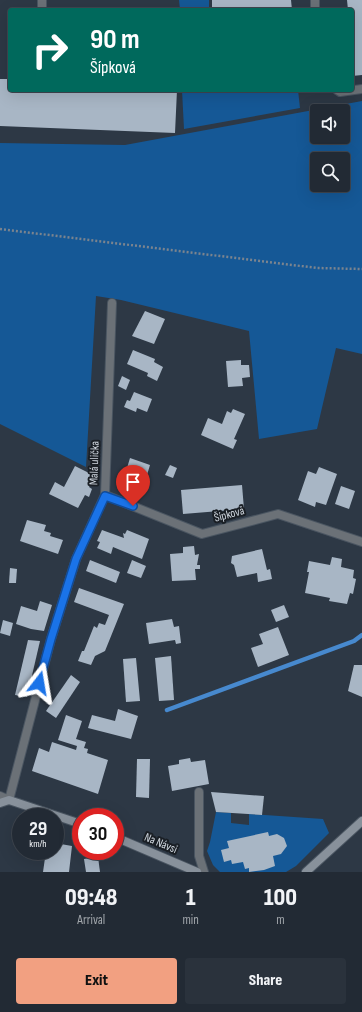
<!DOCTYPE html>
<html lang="en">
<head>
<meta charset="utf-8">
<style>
	body { margin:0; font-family:"Sofia Sans Condensed",sans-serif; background:#2a323c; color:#f1f3f6; height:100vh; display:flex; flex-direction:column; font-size:15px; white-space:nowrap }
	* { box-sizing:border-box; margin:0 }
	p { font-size:13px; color:#a2a7ac }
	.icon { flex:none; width:22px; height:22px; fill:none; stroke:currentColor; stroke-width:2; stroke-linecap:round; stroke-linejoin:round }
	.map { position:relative; height:872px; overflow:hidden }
	.drawer { display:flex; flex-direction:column; background:#222a34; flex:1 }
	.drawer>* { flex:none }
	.guide { position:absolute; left:8px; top:8px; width:346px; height:84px; border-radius:4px; box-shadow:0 4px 16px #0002,0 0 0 1px #3f464f; background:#00695c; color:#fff; overflow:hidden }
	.buttons { position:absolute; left:310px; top:104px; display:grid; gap:8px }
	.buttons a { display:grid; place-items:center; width:40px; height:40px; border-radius:4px; background:#222a34; box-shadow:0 4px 16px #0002,0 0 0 1px #3f464f; font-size:20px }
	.speed { position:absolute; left:12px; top:808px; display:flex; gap:8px; font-size:20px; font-weight:700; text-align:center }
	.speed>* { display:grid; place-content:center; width:52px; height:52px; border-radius:50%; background:#222a34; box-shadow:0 4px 16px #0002,0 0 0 1px #3f464f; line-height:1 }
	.speed small { font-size:10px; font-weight:400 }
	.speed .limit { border:6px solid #d22; background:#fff; color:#111 }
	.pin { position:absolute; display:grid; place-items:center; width:34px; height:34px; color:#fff; margin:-41px -17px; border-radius:50% 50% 50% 0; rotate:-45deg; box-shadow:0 0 4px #0007 }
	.pin .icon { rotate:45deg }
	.me { position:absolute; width:44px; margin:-22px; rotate:14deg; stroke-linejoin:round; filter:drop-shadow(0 0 3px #0008) }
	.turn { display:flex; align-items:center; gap:14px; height:84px; padding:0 16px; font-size:18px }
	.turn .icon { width:52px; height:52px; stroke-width:2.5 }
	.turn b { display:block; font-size:28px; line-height:34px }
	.eta { display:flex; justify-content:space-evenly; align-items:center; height:68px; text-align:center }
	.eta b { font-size:24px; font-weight:800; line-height:28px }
	.cta { display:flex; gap:8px; margin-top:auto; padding:8px 16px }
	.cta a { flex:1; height:46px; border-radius:4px; background:#f2a081; color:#111; font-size:16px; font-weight:800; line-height:46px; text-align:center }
	.cta a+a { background:#2a323c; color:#f1f3f6 }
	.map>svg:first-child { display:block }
</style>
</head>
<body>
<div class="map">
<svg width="362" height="872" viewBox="0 0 362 872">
	<rect width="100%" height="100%" fill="#2d3845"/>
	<g fill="#155896" fill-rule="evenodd">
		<path d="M 179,0 L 209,0 L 209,10 L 180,10 Z"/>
		<path d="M 182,90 L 298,90 L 300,108 L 184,129 Z"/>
		<path d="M 362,101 L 362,354 L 336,348 L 317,429 L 259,439 L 249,331 L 121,300 L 96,296 L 86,467 L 0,424 L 0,143 L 125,145 ZM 317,111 L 343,111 L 343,137 L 317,137 ZM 317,159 L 343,159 L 343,185 L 317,185 Z"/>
		<path d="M 216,812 L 231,813 L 231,823 L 249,825 L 249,814 L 323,819 L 329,833 L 296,866 L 286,872 L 220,872 L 213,865 L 207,851 L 210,842 Z"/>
	</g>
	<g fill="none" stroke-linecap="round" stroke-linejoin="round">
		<path stroke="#4789ce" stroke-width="4.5" d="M 167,710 L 354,641 L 362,635"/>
	</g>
	<g fill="#a8b6c5">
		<path d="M 212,0 L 291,0 L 292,10 L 212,10 Z"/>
		<path d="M 347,0 L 362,0 L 362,75 L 352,76 L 352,10 L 348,10 Z"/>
		<path d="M 0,79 L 10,79 L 10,90 L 177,90 L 175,133 L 0,126 Z"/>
		<path d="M 145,311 L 165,319 L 154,344 L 132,336 Z"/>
		<path d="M 133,350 L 155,359 L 154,362 L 163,367 L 157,381 L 147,376 L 148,373 L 127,364 Z"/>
		<path d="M 241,360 L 241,365 L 249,365 L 250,377 L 242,378 L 243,386 L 228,387 L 226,361 Z"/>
		<path d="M 122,376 L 130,380 L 126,390 L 118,386 Z"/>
		<path d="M 134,392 L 152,399 L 147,412 L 137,408 L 136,412 L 124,407 L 127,400 L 130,401 Z"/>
		<path d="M 233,409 L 245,414 L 234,439 L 237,440 L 233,449 L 201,435 L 208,418 L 222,424 L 227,411 L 231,413 Z"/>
		<path d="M 130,458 L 150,465 L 144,485 L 140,484 L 139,488 L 130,485 L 132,481 L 124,478 Z"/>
		<path d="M 170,465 L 177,468 L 173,478 L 165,475 Z"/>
		<path d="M 75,466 L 95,476 L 89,487 L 92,489 L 89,497 L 85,495 L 78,508 L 49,494 L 55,482 L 64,487 Z"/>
		<path d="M 319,467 L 337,474 L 326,505 L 316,502 L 315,507 L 298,500 L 308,471 L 316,474 Z"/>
		<path d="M 242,485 L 244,509 L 183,514 L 181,490 Z"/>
		<path d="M 341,486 L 355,491 L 349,509 L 335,504 Z"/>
		<path d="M 27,520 L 46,525 L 44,531 L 51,533 L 50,536 L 63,540 L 58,554 L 20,541 Z"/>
		<path d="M 102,530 L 124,538 L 123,533 L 125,534 L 127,530 L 149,539 L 142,559 L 113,547 L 111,554 L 97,548 L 100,542 L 97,541 Z"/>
		<path d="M 194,546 L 195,555 L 199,554 L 197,565 L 200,565 L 200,569 L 195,569 L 196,580 L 172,581 L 170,554 L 183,553 L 183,547 Z"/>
		<path d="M 262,549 L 267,570 L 270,569 L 272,579 L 258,582 L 257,573 L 237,577 L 234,565 L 231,563 L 232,556 Z"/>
		<path d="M 332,557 L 342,559 L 341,567 L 354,570 L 353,578 L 356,579 L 353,594 L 350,593 L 347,604 L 329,601 L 330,598 L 305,593 L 309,572 L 307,572 L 309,561 L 330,565 Z"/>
		<path d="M 90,560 L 120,572 L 116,583 L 86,571 Z"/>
		<path d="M 132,560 L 146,566 L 141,578 L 127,573 Z"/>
		<path d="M 10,568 L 17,569 L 16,583 L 9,583 Z"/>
		<path d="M 79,588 L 124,604 L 105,651 L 95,656 L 91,665 L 78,661 L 82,651 L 84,651 L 94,626 L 97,628 L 99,623 L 105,625 L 109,615 L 74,602 Z"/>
		<path d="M 40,601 L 52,605 L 44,631 L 31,629 L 16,624 L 21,606 L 37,611 Z"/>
		<path d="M 284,605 L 289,617 L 276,622 L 271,610 Z"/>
		<path d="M 172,619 L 174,627 L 179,626 L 181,643 L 176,644 L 175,640 L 149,644 L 146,623 Z"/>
		<path d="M 3,620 L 13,623 L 10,636 L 0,633 Z"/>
		<path d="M 278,627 L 289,655 L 258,667 L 251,648 L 263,644 L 259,634 Z"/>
		<path d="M 28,640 L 40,641 L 27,697 L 15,695 Z"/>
		<path d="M 171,656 L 174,700 L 159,701 L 155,658 Z"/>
		<path d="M 136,658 L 140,701 L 126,702 L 123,659 Z"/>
		<path d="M 354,665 L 362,665 L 362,697 L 348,691 Z"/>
		<path d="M 71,675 L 80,682 L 56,718 L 46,711 Z"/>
		<path d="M 118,709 L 138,716 L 131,739 L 88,728 L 92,715 L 115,721 Z"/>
		<path d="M 66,715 L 82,721 L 76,739 L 86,742 L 84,748 L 88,749 L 87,753 L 108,760 L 98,794 L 32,771 L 39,748 L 49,752 L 52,742 L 76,750 L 77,746 L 58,740 Z"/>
		<path d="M 190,758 L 191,762 L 205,760 L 209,784 L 172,791 L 168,766 L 179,764 L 179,760 Z"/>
		<path d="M 137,759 L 150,759 L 149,798 L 136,797 Z"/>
		<path d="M 211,792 L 264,796 L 262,815 L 216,812 Z"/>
		<path d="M 268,832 L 269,836 L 277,834 L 284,838 L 287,846 L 281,854 L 273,856 L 275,866 L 264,870 L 249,872 L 249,868 L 245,869 L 243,862 L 232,864 L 231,860 L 224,862 L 221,850 L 229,848 L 227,841 Z"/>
		<path d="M 55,843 L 72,846 L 69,872 L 43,872 L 46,851 L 55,851 Z"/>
		<path d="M 98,857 L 100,872 L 86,872 L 84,859 Z"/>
	</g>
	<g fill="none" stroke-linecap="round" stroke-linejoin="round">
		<defs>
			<g id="lane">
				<path d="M 315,0 L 315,10"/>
				<path d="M 42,10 L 42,0"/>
				<path d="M 337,90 L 340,92 L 362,89"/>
			</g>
			<g id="street">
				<path d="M 105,495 L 202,534 L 278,514 L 362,542"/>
				<path d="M 199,792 L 199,856 L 204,872"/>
				<path d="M 0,796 L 9,800 L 51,639 L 76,559 L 105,495 L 112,303"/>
			</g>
			<g id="secondary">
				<path d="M 0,803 L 9,800 L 81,824"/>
				<path d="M 115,837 L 197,872"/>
				<path d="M 306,872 L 362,821"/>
			</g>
		</defs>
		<use href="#lane" stroke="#4a5561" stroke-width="10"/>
		<use href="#street" stroke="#4a5561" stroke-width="10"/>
		<use href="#secondary" stroke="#4a5561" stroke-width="10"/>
		<path stroke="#7b848f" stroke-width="2.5" stroke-dasharray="2 2" stroke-linecap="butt" d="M 0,229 L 317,268 L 362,269"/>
		<use href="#lane" stroke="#6b7177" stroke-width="8"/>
		<use href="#street" stroke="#6b7177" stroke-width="8"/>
		<use href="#secondary" stroke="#88919b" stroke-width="8"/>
	</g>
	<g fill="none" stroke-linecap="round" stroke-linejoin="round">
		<defs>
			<path id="route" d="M 39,683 L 51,639 L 76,559 L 105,496 L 133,506"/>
		</defs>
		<use href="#route" stroke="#114b97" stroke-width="10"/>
		<use href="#route" stroke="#1a73e8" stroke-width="7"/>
	</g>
	<g text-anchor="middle" stroke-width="4" stroke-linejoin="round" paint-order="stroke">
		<g font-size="12" fill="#d0d7df" stroke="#1a1f25">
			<text transform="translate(94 463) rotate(-88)" y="4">Malá ulička</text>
			<text transform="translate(229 514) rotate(-15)" y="4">Šípková</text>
			<text transform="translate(161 843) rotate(23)" y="4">Na Návsi</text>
		</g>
	</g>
</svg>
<div class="buttons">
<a><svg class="icon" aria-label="sound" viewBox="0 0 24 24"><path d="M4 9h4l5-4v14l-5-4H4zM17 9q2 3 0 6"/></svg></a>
<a><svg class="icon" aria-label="search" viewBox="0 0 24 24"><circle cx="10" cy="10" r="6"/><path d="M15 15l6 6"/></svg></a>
</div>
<div class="speed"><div>29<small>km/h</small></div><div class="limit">30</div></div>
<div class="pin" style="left:133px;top:506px;background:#d93025"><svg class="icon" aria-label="arrive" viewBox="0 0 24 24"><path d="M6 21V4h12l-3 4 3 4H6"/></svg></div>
<svg class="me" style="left:39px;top:683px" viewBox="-20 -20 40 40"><path d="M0-17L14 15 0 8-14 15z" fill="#1a73e8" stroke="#fff" stroke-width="4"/></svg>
<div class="guide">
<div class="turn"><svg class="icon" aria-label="right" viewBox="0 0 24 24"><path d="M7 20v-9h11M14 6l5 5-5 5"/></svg><div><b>90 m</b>Šípková</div></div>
</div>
</div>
<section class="drawer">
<div class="eta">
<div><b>09:48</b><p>Arrival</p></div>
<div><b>1</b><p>min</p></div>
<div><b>100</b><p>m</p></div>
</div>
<div class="cta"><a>Exit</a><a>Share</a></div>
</section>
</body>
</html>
